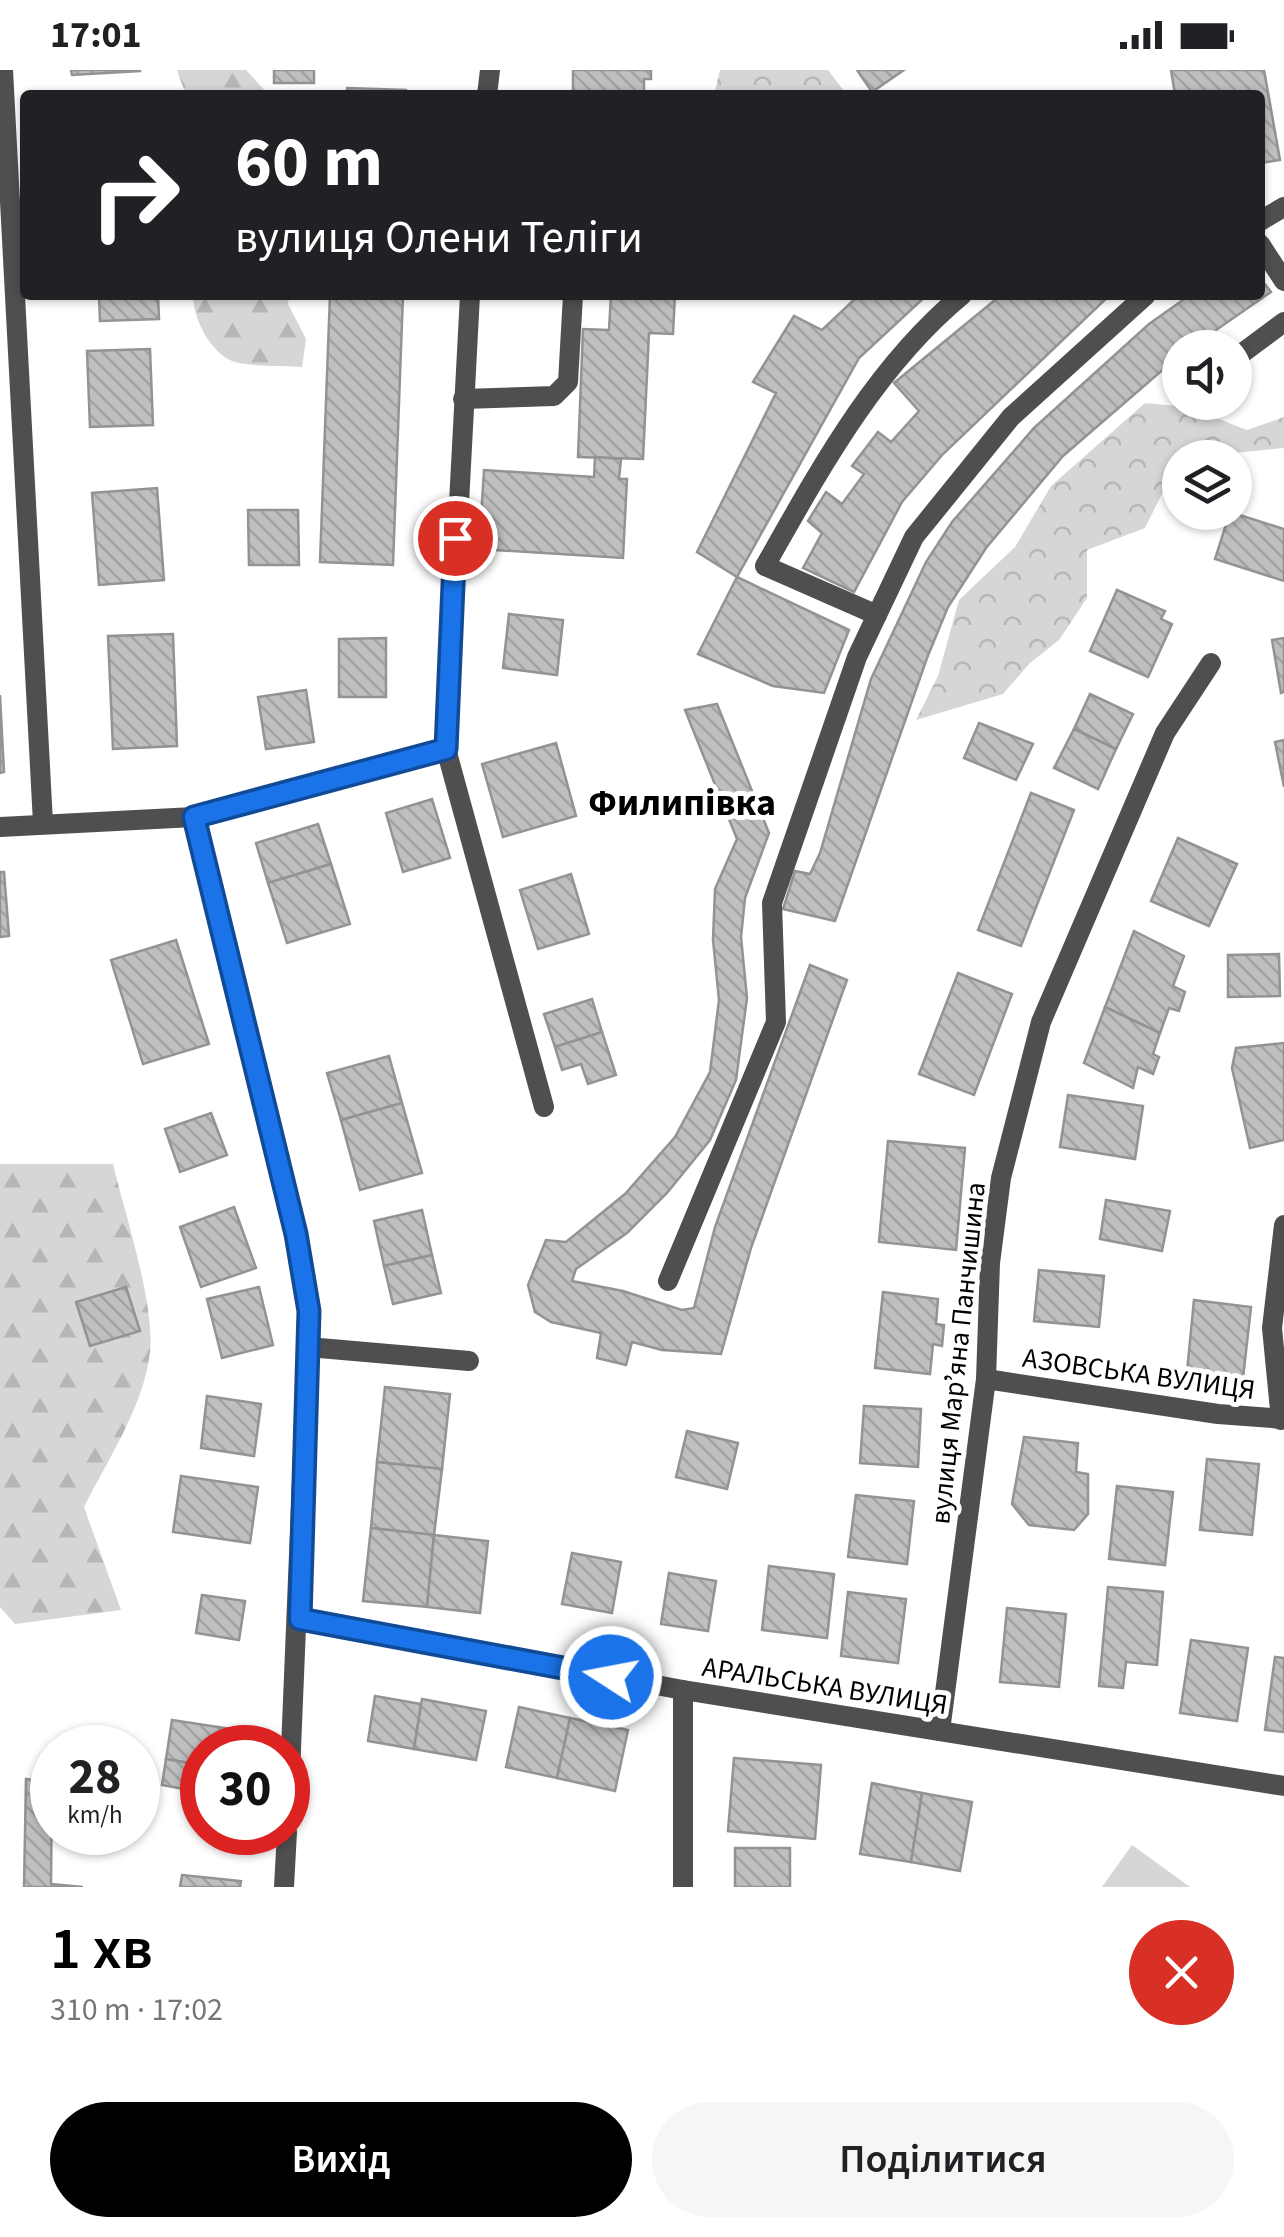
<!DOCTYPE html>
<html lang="uk">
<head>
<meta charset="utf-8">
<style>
	body { margin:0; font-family:"Source Sans 3",sans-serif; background:#f6f6f6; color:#202124; height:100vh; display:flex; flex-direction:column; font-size:38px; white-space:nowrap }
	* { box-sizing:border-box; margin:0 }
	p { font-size:32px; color:#757577 }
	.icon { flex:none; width:55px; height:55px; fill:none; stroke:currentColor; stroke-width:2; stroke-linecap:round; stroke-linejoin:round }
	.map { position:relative; height:1817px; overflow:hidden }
	.panel { display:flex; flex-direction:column; background:#fff; flex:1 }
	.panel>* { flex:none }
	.guide { position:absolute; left:20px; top:20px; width:1245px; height:210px; border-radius:10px; box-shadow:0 2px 8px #0004; background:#202124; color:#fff; overflow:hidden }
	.tools { position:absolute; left:1162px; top:260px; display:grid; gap:20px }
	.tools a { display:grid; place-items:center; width:90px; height:90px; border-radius:50%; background:#fff; box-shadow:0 2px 8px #0004; font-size:50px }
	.speed { position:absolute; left:30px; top:1655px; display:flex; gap:20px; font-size:50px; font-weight:700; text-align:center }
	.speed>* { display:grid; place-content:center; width:130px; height:130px; border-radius:50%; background:#fff; box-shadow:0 2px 8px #0004; line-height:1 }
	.speed small { font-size:25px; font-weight:400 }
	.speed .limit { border:15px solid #d22; background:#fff; color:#111 }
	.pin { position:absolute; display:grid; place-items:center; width:85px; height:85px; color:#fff; margin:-42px; border:5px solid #fff; border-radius:50%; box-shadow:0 2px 10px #0007 }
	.me { position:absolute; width:110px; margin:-55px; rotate:281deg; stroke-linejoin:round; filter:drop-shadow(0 0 8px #0008) }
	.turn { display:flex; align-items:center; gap:35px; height:210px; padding:0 50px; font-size:45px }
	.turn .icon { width:130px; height:130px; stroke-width:2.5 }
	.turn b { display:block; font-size:70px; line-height:85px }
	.round { display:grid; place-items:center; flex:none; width:105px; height:105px; border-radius:52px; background:#f6f6f6 }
	.summary { display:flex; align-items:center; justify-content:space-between; height:170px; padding:0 50px }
	h1 { font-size:60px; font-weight:600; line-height:75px; color:#000 }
	.primary-button { display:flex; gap:20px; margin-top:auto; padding:20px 50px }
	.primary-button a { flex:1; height:115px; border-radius:60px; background:#000; color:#fff; font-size:40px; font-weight:600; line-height:115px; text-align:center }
	.primary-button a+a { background:#f6f6f6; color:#202124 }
	.status { display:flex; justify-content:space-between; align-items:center; height:70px; padding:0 50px; background:#fff; direction:ltr }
	.status svg { height:28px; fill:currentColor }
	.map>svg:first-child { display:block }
</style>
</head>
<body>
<div class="status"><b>17:01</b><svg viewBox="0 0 49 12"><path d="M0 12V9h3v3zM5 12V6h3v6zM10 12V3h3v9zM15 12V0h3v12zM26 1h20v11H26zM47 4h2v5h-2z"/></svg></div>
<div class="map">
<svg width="1284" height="1817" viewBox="0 0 1284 1817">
	<defs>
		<pattern id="forest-firs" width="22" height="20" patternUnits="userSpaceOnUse" patternTransform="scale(2.5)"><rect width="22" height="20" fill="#d6d6d6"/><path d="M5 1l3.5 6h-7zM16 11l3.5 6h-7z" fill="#b6b6b6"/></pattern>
		<pattern id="park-crowns" width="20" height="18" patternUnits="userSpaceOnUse" patternTransform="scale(2.5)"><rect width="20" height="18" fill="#d6d6d6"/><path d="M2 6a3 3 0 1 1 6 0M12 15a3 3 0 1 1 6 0" fill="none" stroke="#b6b6b6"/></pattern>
		<pattern id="building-back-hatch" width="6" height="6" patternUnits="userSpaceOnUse" patternTransform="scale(2.5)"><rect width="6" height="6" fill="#bfbfbf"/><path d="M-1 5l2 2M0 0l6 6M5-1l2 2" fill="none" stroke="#a2a2a2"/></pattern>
	</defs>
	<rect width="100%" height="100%" fill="#fff"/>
	<g fill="url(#forest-firs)">
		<path d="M 177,0 L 246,0 L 269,25 L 186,25 Z"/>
		<path d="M 193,225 L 289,225 L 288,234 L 306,269 L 302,297 C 282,295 259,297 239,293 C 212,288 193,249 193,225 Z"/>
		<path d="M 0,1094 L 113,1094 C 125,1144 155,1234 150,1282 C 144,1336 108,1389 84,1437 L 121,1540 L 15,1554 L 0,1537 Z"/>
	</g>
	<g fill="url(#park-crowns)">
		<path d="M 720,0 L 828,0 L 847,25 L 714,25 Z"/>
		<path d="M 1145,333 L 1188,337 L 1247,360 L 1284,347 L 1284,378 L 1180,388 L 1145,458 L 1087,480 L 1087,528 L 1059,570 L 1030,593 L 1003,624 L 916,650 L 938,606 L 959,530 L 1015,477 L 1051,416 Z"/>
	</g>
	<path fill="#d6d6d6" d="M 1132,1775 L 1190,1817 L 1102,1817 Z"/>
	<g fill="url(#building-back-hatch)" stroke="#939393" stroke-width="2.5">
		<path d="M 71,0 L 140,0 L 140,1 L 72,5 Z"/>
		<rect x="274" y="0" width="40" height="13"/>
		<path d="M 573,0 L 651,0 L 651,9 L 644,9 L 644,25 L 573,25 Z"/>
		<path d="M 857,0 L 904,0 L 872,22 Z"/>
		<path d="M 1171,0 L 1264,0 L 1280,90 L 1260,93 L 1260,25 L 1175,25 Z"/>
		<path d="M 347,18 L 406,20 L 406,25 L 347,25 Z"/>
		<path d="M 1260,208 L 1271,222 L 1190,278 L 1180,278 L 1180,285 L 1063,386 L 986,478 L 948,537 L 927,588 L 835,851 L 783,839 L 795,801 L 810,804 L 820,783 L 871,609 L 926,492 L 952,452 L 1034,358 L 1149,254 L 1190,225 L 1260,225 Z"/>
		<path d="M 99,225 L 158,225 L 159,249 L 100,251 Z"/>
		<path d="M 330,225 L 403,225 L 393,495 L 320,492 Z"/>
		<path d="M 611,225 L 675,225 L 673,264 L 649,263 L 643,389 L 578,387 L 583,259 L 609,260 Z"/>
		<path d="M 859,225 L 927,225 L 859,288 L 737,507 L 697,482 L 776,323 L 753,312 L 794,246 L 822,260 Z"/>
		<path d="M 1001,225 L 1110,225 L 943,384 L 902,432 L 854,522 L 803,498 L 822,463 L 808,451 L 826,422 L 842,434 L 864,404 L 852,396 L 878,362 L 891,372 L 919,341 L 894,313 Z"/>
		<path d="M 150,279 L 153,355 L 90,357 L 87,281 Z"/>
		<path d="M 595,387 L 621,389 L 619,409 L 627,409 L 623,488 L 479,479 L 484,400 L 594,407 Z"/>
		<path d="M 157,418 L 164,510 L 99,515 L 92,423 Z"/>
		<path d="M 248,440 L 298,440 L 299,495 L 249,495 Z"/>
		<path d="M 1230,442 L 1284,459 L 1284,511 L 1215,489 Z"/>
		<path d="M 737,507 L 849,560 L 824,623 L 773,616 L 698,584 Z"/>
		<path d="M 1117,520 L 1165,541 L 1161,549 L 1172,554 L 1148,607 L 1090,581 Z"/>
		<path d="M 509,544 L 563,550 L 557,605 L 503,598 Z"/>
		<path d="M 173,564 L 177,676 L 113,679 L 108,566 Z"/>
		<path d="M 386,568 L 386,627 L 339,627 L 339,569 Z"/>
		<path d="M 1284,568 L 1284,622 L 1281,623 L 1272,570 Z"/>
		<path d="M 306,620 L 314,672 L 266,679 L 258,627 Z"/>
		<path d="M 1090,624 L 1133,644 L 1116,679 L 1074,659 Z"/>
		<path d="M 0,625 L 4,702 L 0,703 Z"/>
		<path d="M 717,634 L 769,763 L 745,828 L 741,867 L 747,928 L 736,1010 L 710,1070 L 667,1123 L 627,1163 L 576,1199 L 572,1211 L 623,1221 L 682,1240 L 694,1238 L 715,1157 L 810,895 L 847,910 L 751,1178 L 721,1284 L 662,1280 L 632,1272 L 626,1295 L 597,1288 L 601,1263 L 551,1252 L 535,1242 L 528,1215 L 546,1170 L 566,1172 L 625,1124 L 675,1067 L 710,1002 L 719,930 L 713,870 L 715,819 L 737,769 L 685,640 Z"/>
		<path d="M 979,653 L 1033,674 L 1016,710 L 964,688 Z"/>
		<path d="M 1074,659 L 1116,679 L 1098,719 L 1054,698 Z"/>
		<path d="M 1284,670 L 1284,717 L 1275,672 Z"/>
		<path d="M 556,673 L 576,746 L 503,767 L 482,694 Z"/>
		<path d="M 1031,723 L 1074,740 L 1021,876 L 978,860 Z"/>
		<path d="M 432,729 L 450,788 L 403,802 L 386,743 Z"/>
		<path d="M 318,754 L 331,794 L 268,813 L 256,773 Z"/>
		<path d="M 1178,768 L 1237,794 L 1209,856 L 1151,831 Z"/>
		<path d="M 331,794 L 350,854 L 287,873 L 268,813 Z"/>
		<path d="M 0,802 L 4,802 L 9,866 L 0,867 Z"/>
		<path d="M 571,804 L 589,864 L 538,879 L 520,820 Z"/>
		<path d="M 1134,861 L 1184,886 L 1173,916 L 1185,922 L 1179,941 L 1169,938 L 1160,963 L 1105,937 Z"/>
		<path d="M 176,870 L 209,974 L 143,994 L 111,890 Z"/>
		<path d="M 1279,884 L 1280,926 L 1228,927 L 1228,885 Z"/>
		<path d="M 958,903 L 1012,924 L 974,1025 L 919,1004 Z"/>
		<path d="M 592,929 L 602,962 L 555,977 L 544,944 Z"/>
		<path d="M 1105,937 L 1160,963 L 1153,984 L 1159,987 L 1153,1004 L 1138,997 L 1133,1018 L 1084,993 Z"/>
		<path d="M 602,962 L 616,1005 L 588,1014 L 581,994 L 562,1000 L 555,977 Z"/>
		<path d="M 1284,973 L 1284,1070 L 1250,1078 L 1232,998 L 1236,978 Z"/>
		<path d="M 389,986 L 402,1033 L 341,1050 L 327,1003 Z"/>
		<path d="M 1068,1025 L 1143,1036 L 1135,1089 L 1060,1077 Z"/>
		<path d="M 402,1033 L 422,1103 L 360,1120 L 341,1050 Z"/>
		<path d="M 211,1043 L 227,1085 L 180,1102 L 165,1059 Z"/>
		<path d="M 888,1071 L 965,1078 L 956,1180 L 879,1172 Z"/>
		<path d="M 1106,1130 L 1170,1141 L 1162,1181 L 1100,1169 Z"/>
		<path d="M 234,1137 L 256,1198 L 201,1217 L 180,1157 Z"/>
		<path d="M 422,1140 L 432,1185 L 384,1196 L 374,1151 Z"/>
		<path d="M 432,1185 L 441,1223 L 393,1234 L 384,1196 Z"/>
		<path d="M 1039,1200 L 1104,1206 L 1099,1257 L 1034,1251 Z"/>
		<path d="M 126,1217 L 140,1261 L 90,1276 L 76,1232 Z"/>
		<path d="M 259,1217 L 273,1275 L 222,1288 L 207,1229 Z"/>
		<path d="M 883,1222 L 938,1229 L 936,1254 L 944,1255 L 942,1276 L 933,1274 L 930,1304 L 875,1298 Z"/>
		<path d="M 1194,1230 L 1251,1237 L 1243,1308 L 1187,1302 Z"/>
		<path d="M 385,1317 L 450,1324 L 442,1399 L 377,1392 Z"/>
		<path d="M 207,1326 L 261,1334 L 254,1386 L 201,1378 Z"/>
		<path d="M 864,1336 L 921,1339 L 918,1397 L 860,1393 Z"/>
		<path d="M 687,1361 L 738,1373 L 727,1419 L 676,1407 Z"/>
		<path d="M 1024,1367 L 1078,1373 L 1076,1402 L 1088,1404 L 1088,1444 L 1074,1460 L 1029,1455 L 1012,1434 Z"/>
		<path d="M 1207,1389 L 1259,1394 L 1252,1465 L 1200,1460 Z"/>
		<path d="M 377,1392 L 442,1399 L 434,1465 L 371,1458 Z"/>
		<path d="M 181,1406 L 258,1417 L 250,1473 L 173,1462 Z"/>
		<path d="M 1117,1416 L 1173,1422 L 1165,1495 L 1109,1489 Z"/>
		<path d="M 856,1425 L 914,1431 L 907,1494 L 848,1487 Z"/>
		<path d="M 371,1458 L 434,1465 L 427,1537 L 363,1531 Z"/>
		<path d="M 434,1465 L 488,1471 L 480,1543 L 427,1537 Z"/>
		<path d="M 572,1483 L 621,1492 L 612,1543 L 562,1534 Z"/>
		<path d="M 769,1496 L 834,1504 L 827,1568 L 762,1560 Z"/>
		<path d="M 669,1503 L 716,1511 L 708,1561 L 661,1554 Z"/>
		<path d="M 1108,1517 L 1163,1522 L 1157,1595 L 1126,1592 L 1123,1618 L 1099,1616 Z"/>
		<path d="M 848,1522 L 906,1529 L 898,1593 L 841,1586 Z"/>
		<path d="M 202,1525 L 245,1531 L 239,1570 L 196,1563 Z"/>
		<path d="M 1007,1538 L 1066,1544 L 1059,1617 L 1000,1612 Z"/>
		<path d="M 1191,1570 L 1248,1578 L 1237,1651 L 1180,1643 Z"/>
		<path d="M 1275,1587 L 1284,1588 L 1284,1662 L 1265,1660 Z"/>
		<path d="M 375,1626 L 421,1634 L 414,1679 L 368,1671 Z"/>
		<path d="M 422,1629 L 486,1641 L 476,1690 L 414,1679 Z"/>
		<path d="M 519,1637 L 570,1648 L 557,1708 L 506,1697 Z"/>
		<path d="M 570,1648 L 628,1660 L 615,1721 L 557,1708 Z"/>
		<path d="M 172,1650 L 238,1660 L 235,1678 L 202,1678 L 202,1695 L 166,1689 Z"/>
		<path d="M 734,1688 L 821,1695 L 815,1769 L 728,1761 Z"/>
		<path d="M 166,1689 L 193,1694 L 189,1720 L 162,1715 Z"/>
		<path d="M 26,1709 L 52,1712 L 51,1814 L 83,1817 L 24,1817 Z"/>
		<path d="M 872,1713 L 922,1723 L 911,1792 L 860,1784 Z"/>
		<path d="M 922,1723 L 972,1732 L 960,1801 L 911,1792 Z"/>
		<rect x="735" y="1778" width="55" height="39"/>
		<path d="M 182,1805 L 241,1811 L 240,1817 L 180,1817 Z"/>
	</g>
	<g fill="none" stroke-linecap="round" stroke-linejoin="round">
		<g stroke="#4f4f4f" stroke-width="20">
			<path d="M 1260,151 L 1284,137"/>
			<path d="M 1260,174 L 1284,211"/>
			<path d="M 1241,284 L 1284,252"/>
			<path d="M 463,329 L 554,326 L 568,312 L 573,225"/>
			<path d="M 877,545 L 765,496 C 820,399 875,297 962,225"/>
			<path d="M 668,1211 L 776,952 L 772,833 L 857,587 L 914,467 L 1011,347 L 1146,225"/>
			<path d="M 308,1277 L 469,1291"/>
			<path d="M 1281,1350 L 1272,1258 L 1284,1155"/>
		</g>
		<g stroke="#4f4f4f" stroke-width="20">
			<path d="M 3,0 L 43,753"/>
			<path d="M 487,25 L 490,0"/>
			<path d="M 470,225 L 446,679 L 544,1037"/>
			<path d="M 194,747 L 296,1164 L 309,1241 L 288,1752"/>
			<path d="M 0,757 L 194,747 L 446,679"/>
			<path d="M 986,1309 L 1218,1344 L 1284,1349"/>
			<path d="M 300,1549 L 683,1620 L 1284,1716"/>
			<path d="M 940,1661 L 986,1309 L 990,1193 L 1001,1108 L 1041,952 L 1165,663 L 1211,593"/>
			<path d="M 284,1817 L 287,1762"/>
			<path d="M 683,1817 L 683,1620"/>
		</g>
	</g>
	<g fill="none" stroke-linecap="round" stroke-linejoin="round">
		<defs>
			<path id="route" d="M 455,468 L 446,679 L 194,747 L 296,1164 L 309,1241 L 300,1549 L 611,1607"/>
		</defs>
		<use href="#route" stroke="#114b97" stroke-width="25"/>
		<use href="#route" stroke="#1a73e8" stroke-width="18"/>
	</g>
	<g text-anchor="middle" stroke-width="10" stroke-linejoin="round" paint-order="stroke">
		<g font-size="28" fill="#000" stroke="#fff">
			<text transform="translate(957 1283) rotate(-84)" y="10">вулиця Марʼяна Панчишина</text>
			<text transform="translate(1139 1303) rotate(8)" y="10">АЗОВСЬКА ВУЛИЦЯ</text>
			<text transform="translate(825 1615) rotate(9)" y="10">АРАЛЬСЬКА ВУЛИЦЯ</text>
		</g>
		<g font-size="38" font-weight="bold" fill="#000" stroke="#fff">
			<text x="682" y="745">Филипівка</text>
		</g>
	</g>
</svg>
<div class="tools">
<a><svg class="icon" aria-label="sound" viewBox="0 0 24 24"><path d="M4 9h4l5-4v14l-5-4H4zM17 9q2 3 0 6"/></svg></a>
<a><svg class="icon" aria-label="layers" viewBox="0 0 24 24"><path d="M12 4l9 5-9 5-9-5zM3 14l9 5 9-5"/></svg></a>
</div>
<div class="speed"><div>28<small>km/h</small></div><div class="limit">30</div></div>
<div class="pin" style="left:455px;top:468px;background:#d93025"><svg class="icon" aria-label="arrive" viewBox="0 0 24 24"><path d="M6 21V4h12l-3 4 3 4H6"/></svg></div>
<svg class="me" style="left:611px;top:1607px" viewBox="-20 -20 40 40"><circle r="17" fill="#1a73e8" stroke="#fff" stroke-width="3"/><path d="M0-11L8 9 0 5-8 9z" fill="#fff"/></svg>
<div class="guide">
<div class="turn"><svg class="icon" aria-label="right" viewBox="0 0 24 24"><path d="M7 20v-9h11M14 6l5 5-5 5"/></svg><div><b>60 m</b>вулиця Олени Теліги</div></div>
</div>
</div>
<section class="panel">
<div class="summary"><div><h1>1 хв</h1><p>310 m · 17:02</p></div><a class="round" style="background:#d93025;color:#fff"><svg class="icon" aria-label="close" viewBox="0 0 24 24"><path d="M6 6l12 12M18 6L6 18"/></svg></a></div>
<div class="primary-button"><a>Вихід</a><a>Поділитися</a></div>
</section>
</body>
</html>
